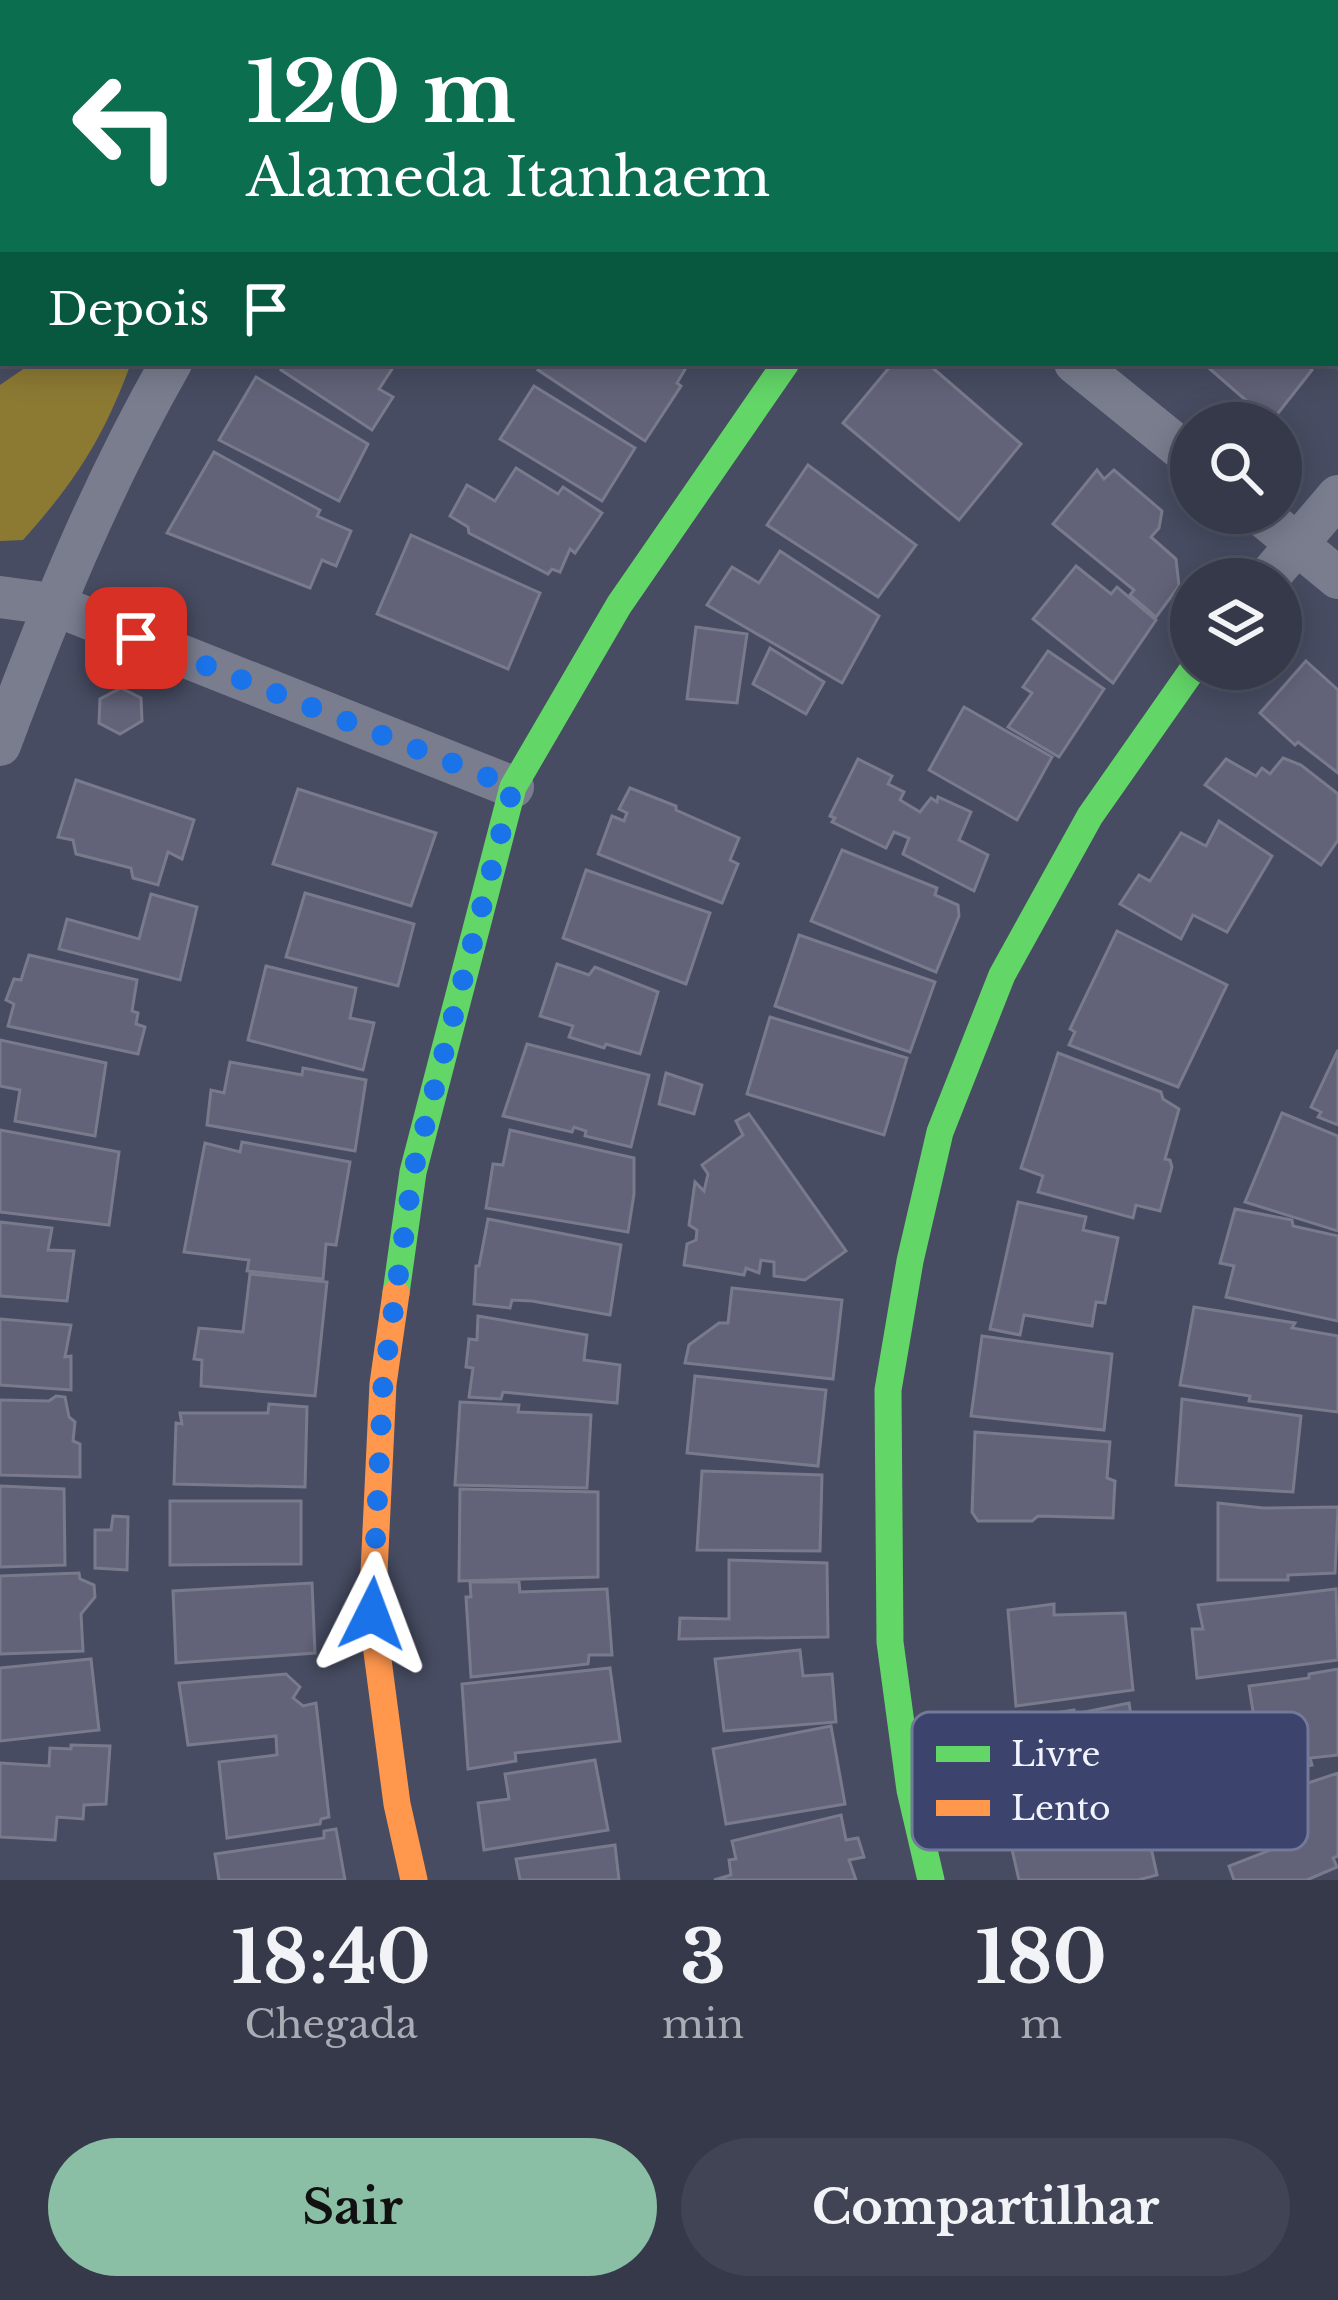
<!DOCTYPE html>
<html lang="pt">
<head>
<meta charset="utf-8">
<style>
	body { margin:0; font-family:"Libre Baskerville",serif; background:#404454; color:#f1f3f6; height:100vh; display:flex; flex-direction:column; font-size:45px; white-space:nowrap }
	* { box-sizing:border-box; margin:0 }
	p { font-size:39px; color:#aaacb5 }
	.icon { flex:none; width:66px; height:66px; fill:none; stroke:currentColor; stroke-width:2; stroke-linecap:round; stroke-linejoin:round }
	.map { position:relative; height:1880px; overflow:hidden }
	.panel { display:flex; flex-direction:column; background:#35394a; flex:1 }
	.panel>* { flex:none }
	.top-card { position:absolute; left:0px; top:0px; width:1338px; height:366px; box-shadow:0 6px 30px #0003,0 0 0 3px #4f5362; background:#0b6e4f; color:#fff; overflow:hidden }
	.tools { position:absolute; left:1170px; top:402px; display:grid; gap:24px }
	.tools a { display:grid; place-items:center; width:132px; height:132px; border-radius:50%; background:#35394a; box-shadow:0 6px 30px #0003,0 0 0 3px #4f5362; font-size:60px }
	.pin { position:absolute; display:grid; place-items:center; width:102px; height:102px; color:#fff; margin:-51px; border-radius:24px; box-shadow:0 6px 18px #0006 }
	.me { position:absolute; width:132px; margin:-66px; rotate:3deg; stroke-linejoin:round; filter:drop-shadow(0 0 9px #0008) }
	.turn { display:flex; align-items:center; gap:42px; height:252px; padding:0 48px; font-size:54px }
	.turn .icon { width:156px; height:156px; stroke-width:2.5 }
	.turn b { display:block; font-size:84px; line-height:102px }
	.then { display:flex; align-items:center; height:114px; padding:0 48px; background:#0003; gap:24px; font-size:45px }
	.eta { display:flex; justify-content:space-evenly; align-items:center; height:204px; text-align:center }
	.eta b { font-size:72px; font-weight:700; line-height:84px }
	.primary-button { display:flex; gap:24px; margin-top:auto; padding:24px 48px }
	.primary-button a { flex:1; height:138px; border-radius:72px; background:#8abfa5; color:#111; font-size:48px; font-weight:700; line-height:138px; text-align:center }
	.primary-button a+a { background:#404454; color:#f1f3f6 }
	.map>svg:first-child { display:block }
</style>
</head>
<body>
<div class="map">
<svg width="1338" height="1880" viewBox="0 0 1338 1880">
	<rect width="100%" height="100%" fill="#474c62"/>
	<path fill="#8c7a33" d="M 32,363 L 131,363 C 104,437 75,482 23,540 L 0,541 L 0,385 Z"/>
	<g fill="#626278" stroke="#797a8c" stroke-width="3">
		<path d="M 574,0 L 626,0 L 629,3 L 571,3 Z"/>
		<path d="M 650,0 L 714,0 L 712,3 Z"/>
		<path d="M 812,0 L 889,0 L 892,3 L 809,3 Z"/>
		<path d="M 906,0 L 1000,0 L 997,3 Z"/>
		<path d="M 1191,0 L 1263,0 L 1266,3 L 1189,3 Z"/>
		<path d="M 1277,0 L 1338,0 L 1338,50 L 1335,3 Z"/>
		<path d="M 1335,214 L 1338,217 L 1338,368 L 1332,363 L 1335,363 Z"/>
		<path d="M 285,363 L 396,363 L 379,389 L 393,397 L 372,430 L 281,370 Z"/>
		<path d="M 543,363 L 682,363 L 687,366 L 677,383 L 681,386 L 645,441 L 538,370 Z"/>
		<path d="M 893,363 L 927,363 L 1021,444 L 959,520 L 843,423 Z"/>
		<path d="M 1203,363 L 1306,363 L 1312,370 L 1271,422 Z"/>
		<path d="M 256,377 L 368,444 L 339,501 L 219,440 Z"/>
		<path d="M 534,386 L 635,448 L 602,501 L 500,439 Z"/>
		<path d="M 214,452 L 320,510 L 317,516 L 351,531 L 336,566 L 322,560 L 310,588 L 167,533 Z"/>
		<path d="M 808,465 L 916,545 L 878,597 L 767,525 Z"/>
		<path d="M 516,468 L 558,494 L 563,487 L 602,513 L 575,553 L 570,549 L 560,572 L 552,569 L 548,574 L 469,533 L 468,527 L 450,516 L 467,485 L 495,501 Z"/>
		<path d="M 1097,470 L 1104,479 L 1114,470 L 1162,511 L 1159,528 L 1151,537 L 1176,559 L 1179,586 L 1156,617 L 1130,595 L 1134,590 L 1053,524 Z"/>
		<path d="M 411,535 L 540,593 L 508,669 L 377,614 Z"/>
		<path d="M 780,551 L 879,616 L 842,683 L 707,605 L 732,567 L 759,583 Z"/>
		<path d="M 1076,566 L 1111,594 L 1117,587 L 1156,620 L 1113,683 L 1033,619 Z"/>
		<path d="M 696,627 L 747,634 L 737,703 L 687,699 Z"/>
		<path d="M 770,648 L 824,682 L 806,714 L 753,684 Z"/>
		<path d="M 1048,651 L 1104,689 L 1059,757 L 1008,727 L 1032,693 L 1023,687 Z"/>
		<path d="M 1306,661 L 1338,690 L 1338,773 L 1298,742 L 1295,745 L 1260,713 Z"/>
		<path d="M 121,688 L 141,698 L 142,721 L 120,734 L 99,723 L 100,699 Z"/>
		<path d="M 964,707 L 1052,757 L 1017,820 L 929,770 Z"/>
		<path d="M 1283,758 L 1301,765 L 1338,794 L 1338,840 L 1321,865 L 1205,785 L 1226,759 L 1256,776 L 1262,768 L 1270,774 Z"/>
		<path d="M 858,759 L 892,776 L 888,784 L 904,792 L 900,800 L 920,812 L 931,798 L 937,802 L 938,797 L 971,812 L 959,840 L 988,855 L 974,891 L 903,854 L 909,838 L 894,832 L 886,848 L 832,822 L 835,818 L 830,816 Z"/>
		<path d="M 76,780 L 194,820 L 182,859 L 168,852 L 158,885 L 133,878 L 131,868 L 76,854 L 73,840 L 58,837 Z"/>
		<path d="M 630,788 L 676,806 L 676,810 L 739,838 L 730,860 L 738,864 L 722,903 L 598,854 L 612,816 L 624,821 L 627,813 L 619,809 Z"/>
		<path d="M 298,789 L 436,833 L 411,906 L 273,864 Z"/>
		<path d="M 1219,821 L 1272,856 L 1227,932 L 1193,915 L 1181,939 L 1120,904 L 1139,875 L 1150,881 L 1181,833 L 1206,846 Z"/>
		<path d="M 842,850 L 937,888 L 935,895 L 958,905 L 959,916 L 936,972 L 811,921 Z"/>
		<path d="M 586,870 L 710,913 L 686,984 L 563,938 Z"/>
		<path d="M 305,893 L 414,924 L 398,986 L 286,957 Z"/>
		<path d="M 151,894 L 197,907 L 180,980 L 59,949 L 67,919 L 139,939 Z"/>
		<path d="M 1117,931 L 1227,985 L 1178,1087 L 1069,1045 L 1075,1032 L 1070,1029 Z"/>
		<path d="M 799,935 L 935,982 L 910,1052 L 775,1006 Z"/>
		<path d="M 29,955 L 137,980 L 132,1011 L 138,1013 L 136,1024 L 145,1027 L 138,1054 L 8,1026 L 14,1004 L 6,1000 L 14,979 L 21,980 Z"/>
		<path d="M 557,964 L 589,975 L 595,967 L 658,992 L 640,1054 L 606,1044 L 604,1048 L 569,1037 L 573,1026 L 540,1016 Z"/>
		<path d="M 266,966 L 356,988 L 350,1018 L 374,1023 L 363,1070 L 248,1040 Z"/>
		<path d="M 770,1017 L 907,1058 L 884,1135 L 747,1094 Z"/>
		<path d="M 0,1040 L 106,1063 L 95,1136 L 15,1121 L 20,1090 L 0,1086 Z"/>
		<path d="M 527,1044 L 649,1075 L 631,1147 L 585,1136 L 586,1131 L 574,1127 L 572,1132 L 503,1116 Z"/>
		<path d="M 1338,1050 L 1338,1125 L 1318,1117 L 1321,1112 L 1311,1107 Z"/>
		<path d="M 1058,1053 L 1161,1092 L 1163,1099 L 1179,1109 L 1165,1159 L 1170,1160 L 1172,1167 L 1160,1211 L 1136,1205 L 1133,1218 L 1038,1192 L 1043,1176 L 1021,1168 Z"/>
		<path d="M 230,1062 L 302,1075 L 303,1068 L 366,1080 L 355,1151 L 207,1125 L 211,1090 L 224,1093 Z"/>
		<path d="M 666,1073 L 702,1085 L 694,1114 L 659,1104 Z"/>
		<path d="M 1282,1113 L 1338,1136 L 1338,1231 L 1245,1202 Z"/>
		<path d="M 749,1114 L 846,1251 L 805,1280 L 774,1276 L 774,1262 L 761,1260 L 759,1273 L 746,1268 L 744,1275 L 684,1265 L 687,1244 L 696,1240 L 697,1230 L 689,1225 L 695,1182 L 704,1191 L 708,1174 L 702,1165 L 743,1135 L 736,1121 Z"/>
		<path d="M 0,1130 L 119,1152 L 109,1225 L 0,1212 Z"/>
		<path d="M 510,1130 L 634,1158 L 634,1194 L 628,1232 L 486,1208 L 493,1164 L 503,1165 Z"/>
		<path d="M 242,1142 L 350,1162 L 336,1245 L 326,1244 L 323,1279 L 247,1271 L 249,1260 L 184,1252 L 205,1143 L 240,1152 Z"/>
		<path d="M 1018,1202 L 1086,1217 L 1083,1230 L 1118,1238 L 1105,1303 L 1096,1302 L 1092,1326 L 1024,1315 L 1020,1335 L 990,1329 Z"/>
		<path d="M 1235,1209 L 1292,1220 L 1293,1226 L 1338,1236 L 1338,1321 L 1226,1297 L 1234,1266 L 1220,1263 Z"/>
		<path d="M 488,1219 L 621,1245 L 610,1315 L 532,1301 L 512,1300 L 510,1308 L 474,1304 L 476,1266 L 479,1266 Z"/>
		<path d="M 0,1222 L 52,1228 L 48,1250 L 74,1251 L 67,1301 L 0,1296 Z"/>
		<path d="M 250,1274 L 327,1282 L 315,1396 L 201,1386 L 202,1360 L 194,1359 L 199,1328 L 243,1332 Z"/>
		<path d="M 732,1288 L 842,1300 L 833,1379 L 685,1363 L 689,1345 L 719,1323 L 728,1323 Z"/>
		<path d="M 1194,1307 L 1295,1323 L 1292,1328 L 1338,1336 L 1338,1412 L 1249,1401 L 1250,1396 L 1180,1385 Z"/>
		<path d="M 478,1316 L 587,1335 L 584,1360 L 620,1365 L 617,1403 L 503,1392 L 501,1399 L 469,1397 L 473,1368 L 466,1367 L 469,1339 L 477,1340 Z"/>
		<path d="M 0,1319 L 71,1325 L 65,1357 L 71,1356 L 71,1390 L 0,1385 Z"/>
		<path d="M 982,1336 L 1112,1354 L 1104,1430 L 971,1416 Z"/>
		<path d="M 695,1376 L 826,1390 L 818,1466 L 687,1453 Z"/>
		<path d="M 56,1396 L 65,1397 L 69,1417 L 75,1422 L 73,1441 L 80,1444 L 80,1477 L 0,1475 L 0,1400 L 49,1401 Z"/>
		<path d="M 1182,1399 L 1301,1416 L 1293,1492 L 1176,1485 Z"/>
		<path d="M 460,1402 L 519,1405 L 518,1412 L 591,1415 L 587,1488 L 455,1485 Z"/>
		<path d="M 269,1404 L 307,1407 L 305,1487 L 174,1484 L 176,1423 L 182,1424 L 180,1413 L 268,1413 Z"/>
		<path d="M 975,1432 L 1110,1442 L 1107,1478 L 1115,1481 L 1113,1518 L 1038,1516 L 1032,1521 L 978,1521 L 972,1512 Z"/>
		<path d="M 702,1471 L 822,1475 L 820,1551 L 697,1550 Z"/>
		<path d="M 0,1486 L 64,1489 L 65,1565 L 0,1567 Z"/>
		<path d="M 460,1489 L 598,1492 L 598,1577 L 459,1581 Z"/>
		<path d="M 170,1501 L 301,1501 L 301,1564 L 170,1565 Z"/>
		<path d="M 1218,1503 L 1263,1508 L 1338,1507 L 1335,1573 L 1288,1575 L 1288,1580 L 1218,1580 Z"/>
		<path d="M 113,1516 L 128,1517 L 127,1570 L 95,1568 L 95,1530 L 111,1530 Z"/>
		<path d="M 729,1560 L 827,1563 L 828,1637 L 679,1639 L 680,1618 L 729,1619 Z"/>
		<path d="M 79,1573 L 80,1579 L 94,1585 L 95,1597 L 81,1614 L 83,1651 L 0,1654 L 0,1576 Z"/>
		<path d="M 470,1582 L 519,1582 L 520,1592 L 607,1589 L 612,1655 L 589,1655 L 588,1664 L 471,1677 L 466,1597 L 471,1597 Z"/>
		<path d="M 312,1583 L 315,1653 L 176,1663 L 173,1591 Z"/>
		<path d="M 1336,1589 L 1338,1660 L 1197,1678 L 1192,1629 L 1203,1629 L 1198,1605 Z"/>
		<path d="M 1054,1604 L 1054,1615 L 1125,1613 L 1133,1690 L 1016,1706 L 1008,1610 Z"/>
		<path d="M 800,1650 L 803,1676 L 832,1674 L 836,1722 L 724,1731 L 715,1659 Z"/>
		<path d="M 91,1659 L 99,1730 L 0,1741 L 0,1668 Z"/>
		<path d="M 610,1668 L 620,1741 L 515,1753 L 516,1761 L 468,1769 L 462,1684 Z"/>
		<path d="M 1338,1669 L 1338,1755 L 1310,1758 L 1312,1765 L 1277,1771 L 1270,1721 L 1255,1724 L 1249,1686 L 1309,1678 L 1309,1674 Z"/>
		<path d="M 286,1674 L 300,1687 L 293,1698 L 303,1706 L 316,1703 L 329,1817 L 321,1819 L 320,1824 L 227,1838 L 219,1762 L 277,1755 L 276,1736 L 188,1745 L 179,1683 Z"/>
		<path d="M 1129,1703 L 1140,1772 L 1136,1780 L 1003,1807 L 998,1780 L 995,1779 L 988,1724 L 1074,1710 L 1075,1714 Z"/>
		<path d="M 831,1726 L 845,1804 L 726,1824 L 713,1749 Z"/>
		<path d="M 71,1745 L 110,1746 L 106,1804 L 84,1805 L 83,1819 L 57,1817 L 55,1840 L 0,1837 L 0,1763 L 49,1766 L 50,1748 L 71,1749 Z"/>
		<path d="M 595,1760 L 608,1830 L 484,1850 L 478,1803 L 509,1799 L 505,1774 Z"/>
		<path d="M 1338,1773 L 1338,1856 L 1333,1858 L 1337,1867 L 1307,1880 L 1234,1880 L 1229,1866 L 1283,1845 L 1266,1797 Z"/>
		<path d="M 1167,1784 L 1179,1834 L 1150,1843 L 1157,1875 L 1138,1880 L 1019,1880 L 1006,1823 Z"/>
		<path d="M 841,1815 L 846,1840 L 858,1838 L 864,1857 L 849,1860 L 856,1880 L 714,1880 L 731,1875 L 729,1860 L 736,1859 L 732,1841 Z"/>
		<path d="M 336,1829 L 345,1880 L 219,1880 L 215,1854 L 324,1838 L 324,1831 Z"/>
		<path d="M 615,1845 L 619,1880 L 520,1880 L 516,1859 Z"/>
	</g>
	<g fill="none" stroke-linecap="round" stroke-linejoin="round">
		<g stroke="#7a7d8e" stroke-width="42">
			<path d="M 416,3 L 418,0"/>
			<path d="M 1083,3 L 1086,0"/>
			<path d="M 1075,363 L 1191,457"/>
			<path d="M 1259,513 L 1338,578"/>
			<path d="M 1267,579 L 1338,496"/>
			<path d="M 0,597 L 52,604 L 513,787"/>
			<path d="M 0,745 C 50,611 100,488 171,363"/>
		</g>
		<g stroke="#63d668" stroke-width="27">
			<path d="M 396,1293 L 413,1172 L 513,787 L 619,605 L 786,363"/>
			<path d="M 931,1880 L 910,1790 L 890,1642 L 888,1390 L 910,1261 L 940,1132 L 1002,975 L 1090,816 L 1193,669"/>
		</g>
		<path stroke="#ff974d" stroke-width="27" d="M 396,1293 L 383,1384 L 372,1614 L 397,1804 L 414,1880"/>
	</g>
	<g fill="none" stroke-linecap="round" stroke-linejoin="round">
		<path stroke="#1a73e8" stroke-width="21" stroke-dasharray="0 37.8" d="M 136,638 L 513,787 L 413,1172 L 383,1384 L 372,1614"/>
	</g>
	<rect x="912" y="1712" width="396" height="138" rx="18" fill="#3c446d" stroke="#727999" stroke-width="3"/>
	<rect x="936" y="1746" width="54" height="16" fill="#63d668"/>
	<rect x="936" y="1800" width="54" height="16" fill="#ff974d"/>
	<g font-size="33" fill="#f1f4ff">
		<text x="1011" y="1766">Livre</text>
		<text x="1011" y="1820">Lento</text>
	</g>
</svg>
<div class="tools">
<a><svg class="icon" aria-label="search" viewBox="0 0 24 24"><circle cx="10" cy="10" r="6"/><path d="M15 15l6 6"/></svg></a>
<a><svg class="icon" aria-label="layers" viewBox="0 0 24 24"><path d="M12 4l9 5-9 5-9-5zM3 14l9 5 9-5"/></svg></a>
</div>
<div class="pin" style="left:136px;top:638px;background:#d93025"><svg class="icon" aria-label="arrive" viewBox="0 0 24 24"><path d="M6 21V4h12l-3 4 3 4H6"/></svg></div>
<svg class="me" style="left:372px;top:1614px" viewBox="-20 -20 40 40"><path d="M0-17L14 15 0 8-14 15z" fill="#1a73e8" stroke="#fff" stroke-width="4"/></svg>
<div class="top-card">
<div class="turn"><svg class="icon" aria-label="left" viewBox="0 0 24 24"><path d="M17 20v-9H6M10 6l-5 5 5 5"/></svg><div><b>120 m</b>Alameda Itanhaem</div></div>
<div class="then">Depois<svg class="icon" aria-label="arrive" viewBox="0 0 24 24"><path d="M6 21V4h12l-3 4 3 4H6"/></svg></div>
</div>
</div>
<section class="panel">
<div class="eta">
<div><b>18:40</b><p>Chegada</p></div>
<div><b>3</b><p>min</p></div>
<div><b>180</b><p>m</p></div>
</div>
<div class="primary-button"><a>Sair</a><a>Compartilhar</a></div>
</section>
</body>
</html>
